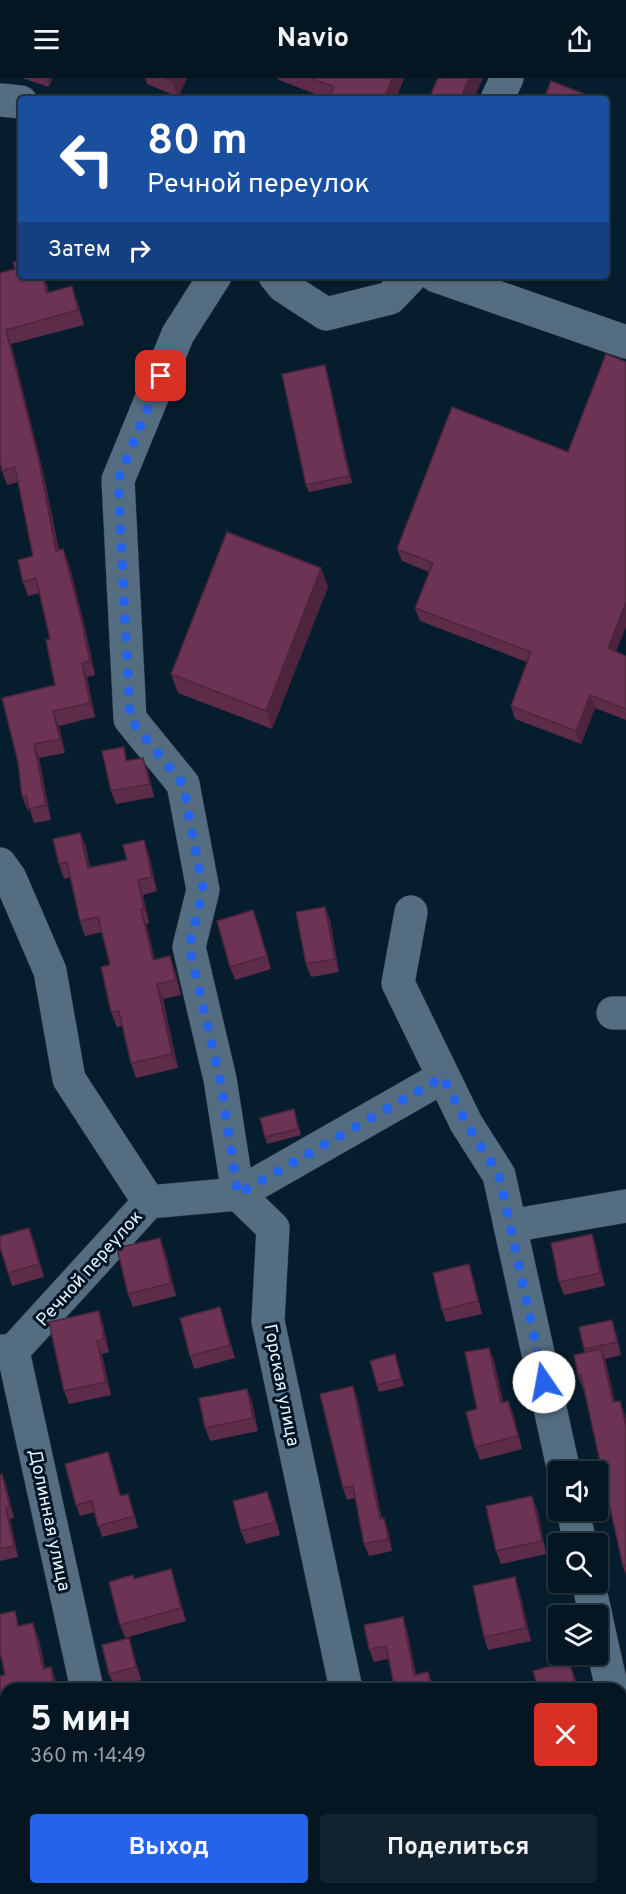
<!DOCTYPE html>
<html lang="ru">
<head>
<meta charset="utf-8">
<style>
	body { margin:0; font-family:Overpass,sans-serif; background:#12232f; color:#f1f3f6; height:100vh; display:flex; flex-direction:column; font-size:22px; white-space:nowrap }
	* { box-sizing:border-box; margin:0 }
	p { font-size:20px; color:#979fa5 }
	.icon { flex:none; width:33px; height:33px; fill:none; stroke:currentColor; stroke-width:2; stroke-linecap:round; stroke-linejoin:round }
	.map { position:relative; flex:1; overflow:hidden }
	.panel { position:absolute; left:0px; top:1605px; width:627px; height:212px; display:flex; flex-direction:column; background:#041622; border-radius:18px 18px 0 0; box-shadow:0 2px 4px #0004,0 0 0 2px #253540 }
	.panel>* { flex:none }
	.guide { position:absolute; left:18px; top:18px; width:591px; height:183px; border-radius:6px; box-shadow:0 2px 4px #0004,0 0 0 2px #253540; background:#1a4fa0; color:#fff; overflow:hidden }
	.controls { position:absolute; left:548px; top:1383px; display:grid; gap:12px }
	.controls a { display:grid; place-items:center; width:60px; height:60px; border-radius:6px; background:#041622; box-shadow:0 2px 4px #0004,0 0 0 2px #253540; font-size:30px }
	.pin { position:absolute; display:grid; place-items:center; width:51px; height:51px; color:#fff; margin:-26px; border-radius:12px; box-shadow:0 3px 9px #0006 }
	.me { position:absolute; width:66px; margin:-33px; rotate:348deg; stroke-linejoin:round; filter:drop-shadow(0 0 4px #0008) }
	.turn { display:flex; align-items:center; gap:21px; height:126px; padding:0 30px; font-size:27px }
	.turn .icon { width:78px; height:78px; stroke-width:2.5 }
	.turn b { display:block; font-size:42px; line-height:51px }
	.then { display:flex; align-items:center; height:57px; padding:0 30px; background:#0003; gap:12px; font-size:22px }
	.round { display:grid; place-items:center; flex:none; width:63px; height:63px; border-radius:6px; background:#12232f }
	.summary { display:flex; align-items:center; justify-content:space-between; height:102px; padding:0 30px }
	h1 { font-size:36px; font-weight:700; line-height:45px }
	.primary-button { display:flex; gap:12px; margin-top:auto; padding:12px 30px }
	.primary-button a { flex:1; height:69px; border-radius:6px; background:#2563eb; color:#fff; font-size:24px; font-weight:700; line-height:69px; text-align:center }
	.primary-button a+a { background:#12232f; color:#f1f3f6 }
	header { display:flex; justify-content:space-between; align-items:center; height:78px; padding:0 30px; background:#041622; font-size:27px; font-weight:700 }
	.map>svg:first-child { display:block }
</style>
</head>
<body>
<header><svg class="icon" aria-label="menu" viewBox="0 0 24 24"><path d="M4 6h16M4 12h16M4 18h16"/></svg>Navio<svg class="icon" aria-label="share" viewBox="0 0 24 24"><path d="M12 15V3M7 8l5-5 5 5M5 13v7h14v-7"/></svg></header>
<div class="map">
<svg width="626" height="1816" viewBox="0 0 626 1816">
	<rect width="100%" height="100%" fill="#061d2e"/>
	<path fill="#3e3f10" d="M 255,1811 L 256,1816 L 118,1816 L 105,1811 Z"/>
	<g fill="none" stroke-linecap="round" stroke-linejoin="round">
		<defs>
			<g id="minor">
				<path d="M 497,21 L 507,0"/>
				<path d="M 0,22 L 21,24"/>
				<path d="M 215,198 L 178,256 L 118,402 L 130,641 L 183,706 L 203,812 L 189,869 L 220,1001 L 238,1116 L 273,1150 L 268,1243 L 346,1611"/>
				<path d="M 275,198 L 283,208 L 326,236 L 390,220 L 411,198"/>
				<path d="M 436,198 L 626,264"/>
				<path d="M 0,786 L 10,800 L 50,893 L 69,1001 L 149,1124"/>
				<path d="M 411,834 L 398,905 L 466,1045 L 499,1097 L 564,1394"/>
				<path d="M 613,935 L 626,935"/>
				<path d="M 510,1148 L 626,1128"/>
				<path d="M 0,1273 L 13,1273 L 149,1124 L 238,1116 L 443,999"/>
				<path d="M 13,1273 L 87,1611"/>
				<path d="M 573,1432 L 580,1466"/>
				<path d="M 588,1504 L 596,1538"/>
				<path d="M 597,1544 L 612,1611"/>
				<path d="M 621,1653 L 626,1673"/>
			</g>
		</defs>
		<use href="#minor" stroke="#2e3644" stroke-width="34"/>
		<use href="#minor" stroke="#546d81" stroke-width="33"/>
		<defs>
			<g id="rail">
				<path d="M 0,1781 L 6,1784"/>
				<path d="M 0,1793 L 6,1795"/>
				<path d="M 48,1810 L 64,1816"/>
			</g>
		</defs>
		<use href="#rail" stroke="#97a8b6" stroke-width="7"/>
		<use href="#rail" stroke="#001424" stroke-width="4.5" stroke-dasharray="14" stroke-linecap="butt"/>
	</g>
	<g fill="#5d2c49">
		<path d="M 22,0 L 52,0 L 49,9 Z"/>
		<path d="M 145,0 L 187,0 L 178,19 L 147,6 Z"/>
		<path d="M 278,0 L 404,0 L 396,21 L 328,21 L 279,2 Z"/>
		<path d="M 0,195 L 44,198 L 49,214 L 77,223 L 84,247 L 11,266 L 44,398 L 59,472 L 69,486 L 85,550 L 95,597 L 87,599 L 95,639 L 59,648 L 65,675 L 39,680 L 51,742 L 34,745 L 30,732 L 28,733 L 22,718 L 18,684 L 55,607 L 50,561 L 40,515 L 28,518 L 23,504 L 33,478 L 18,404 L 7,407 L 2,393 Z"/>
		<path d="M 327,294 L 352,405 L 309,414 L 306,407 Z"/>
		<path d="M 452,329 L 616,574 L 626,578 L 626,642 L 595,630 L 581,666 L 515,641 L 511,628 L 527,584 L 420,543 L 415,530 L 429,494 L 402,483 L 397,471 Z"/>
		<path d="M 321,490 L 328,509 L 272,651 L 178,615 L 171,596 Z"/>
		<path d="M 129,682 L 148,693 L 154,719 L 116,726 L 111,713 Z"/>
		<path d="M 80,755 L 86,769 L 90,789 L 149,777 L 157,813 L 143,817 L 149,845 L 146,846 L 155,882 L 175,893 L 181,917 L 163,921 L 178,990 L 136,1000 L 131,985 L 122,948 L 117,949 L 111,934 L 110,887 L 102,854 L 85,858 L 80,843 L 70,799 L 64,801 L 59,786 Z"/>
		<path d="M 330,842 L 339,894 L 311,899 L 306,886 Z"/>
		<path d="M 258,845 L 271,891 L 235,902 L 230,889 Z"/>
		<path d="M 294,1031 L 301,1057 L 267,1066 L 265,1059 Z"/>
		<path d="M 29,1150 L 34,1163 L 44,1199 L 12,1208 L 8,1195 Z"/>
		<path d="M 592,1156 L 596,1169 L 605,1208 L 564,1217 L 559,1204 Z"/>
		<path d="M 165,1173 L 176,1218 L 133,1229 L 128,1216 Z"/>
		<path d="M 473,1199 L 482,1236 L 446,1244 L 442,1232 Z"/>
		<path d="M 99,1233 L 103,1246 L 109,1274 L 102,1276 L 111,1317 L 69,1326 L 64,1313 Z"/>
		<path d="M 224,1242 L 235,1280 L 194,1291 L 190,1278 Z"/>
		<path d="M 616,1255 L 621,1277 L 605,1281 L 615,1324 L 620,1323 L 626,1342 L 626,1497 L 623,1488 L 584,1311 L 583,1311 L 578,1298 L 585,1275 L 584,1271 Z"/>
		<path d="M 489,1270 L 494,1283 L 503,1324 L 508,1323 L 513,1335 L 522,1371 L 480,1382 L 475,1369 L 477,1331 Z"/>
		<path d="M 395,1276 L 404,1308 L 379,1314 L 377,1307 Z"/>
		<path d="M 353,1308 L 357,1320 L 382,1441 L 388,1452 L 392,1473 L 369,1478 L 364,1466 L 355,1420 L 347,1422 L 343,1410 Z"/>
		<path d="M 252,1324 L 258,1353 L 210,1363 L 205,1350 Z"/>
		<path d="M 112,1385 L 121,1418 L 132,1428 L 138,1450 L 102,1459 L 95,1434 L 80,1438 L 76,1427 Z"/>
		<path d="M 0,1397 L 6,1407 L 14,1440 L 10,1441 L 18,1479 L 0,1483 Z"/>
		<path d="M 272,1427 L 280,1457 L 246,1466 L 241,1453 Z"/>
		<path d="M 537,1431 L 546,1476 L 501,1486 L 496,1473 Z"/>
		<path d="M 134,1501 L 175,1504 L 186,1543 L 125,1560 L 120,1547 Z"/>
		<path d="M 519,1512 L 531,1563 L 488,1572 L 484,1559 Z"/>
		<path d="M 33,1545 L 39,1562 L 45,1590 L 51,1589 L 58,1611 L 6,1611 L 6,1650 L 0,1651 L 0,1598 L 5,1597 L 20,1548 Z"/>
		<path d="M 407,1552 L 416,1597 L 428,1594 L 433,1607 L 388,1581 L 374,1584 L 369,1571 Z"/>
		<path d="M 133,1573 L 141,1602 L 114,1609 L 109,1596 Z"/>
		<path d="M 569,1583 L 578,1611 L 538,1611 Z"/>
	</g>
	<g fill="#4c243c">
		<path d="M 46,0 L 52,0 L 49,9 Z"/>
		<path d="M 174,0 L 187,0 L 178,19 L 172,3 Z"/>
		<path d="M 392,0 L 404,0 L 396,21 L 384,21 Z"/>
		<path d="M 469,0 L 483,0 L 474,21 L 460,21 Z"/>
		<path d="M 43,198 L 44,198 L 53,229 L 47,215 Z"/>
		<path d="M 72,208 L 77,223 L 84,247 L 78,232 Z"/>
		<path d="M 6,252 L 11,266 L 44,398 L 61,487 L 56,473 Z"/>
		<path d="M 325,287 L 327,294 L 352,405 L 349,398 Z"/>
		<path d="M 63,471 L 69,486 L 85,550 L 95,597 L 90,583 Z"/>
		<path d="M 321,490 L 328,509 L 272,651 L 266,633 Z"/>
		<path d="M 626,524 L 626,549 L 612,583 L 608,570 Z"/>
		<path d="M 82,585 L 87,599 L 95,639 L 90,625 Z"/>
		<path d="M 590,617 L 595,630 L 581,666 L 576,653 Z"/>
		<path d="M 53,633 L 59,648 L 65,675 L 60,661 Z"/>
		<path d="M 34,666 L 39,680 L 51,742 L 46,727 Z"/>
		<path d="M 143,680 L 148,693 L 154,719 L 150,706 Z"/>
		<path d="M 80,755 L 86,769 L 93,804 L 88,790 Z"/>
		<path d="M 144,762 L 149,777 L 157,813 L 152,799 Z"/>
		<path d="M 138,802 L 143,817 L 149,845 L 144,831 Z"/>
		<path d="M 325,829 L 330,842 L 339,894 L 335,881 Z"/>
		<path d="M 141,831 L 146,846 L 158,897 L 153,882 Z"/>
		<path d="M 253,832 L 258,845 L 271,891 L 267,878 Z"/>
		<path d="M 170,878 L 175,893 L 181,917 L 176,902 Z"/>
		<path d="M 157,906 L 163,921 L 178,990 L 172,976 Z"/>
		<path d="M 29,1150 L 34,1163 L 44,1199 L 39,1186 Z"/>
		<path d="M 592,1156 L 596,1169 L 605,1208 L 600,1195 Z"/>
		<path d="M 160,1160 L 165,1173 L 176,1218 L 171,1205 Z"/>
		<path d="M 469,1186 L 473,1199 L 482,1236 L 478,1223 Z"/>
		<path d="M 220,1229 L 224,1242 L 235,1280 L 230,1267 Z"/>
		<path d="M 99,1233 L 103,1246 L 109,1274 L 104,1261 Z"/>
		<path d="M 612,1242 L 616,1255 L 621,1277 L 617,1264 Z"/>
		<path d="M 97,1263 L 102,1276 L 111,1317 L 106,1304 Z"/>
		<path d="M 489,1270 L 494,1283 L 505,1337 L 501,1325 Z"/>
		<path d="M 601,1271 L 606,1284 L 618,1337 L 613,1324 Z"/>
		<path d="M 353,1308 L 357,1320 L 384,1453 L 380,1441 Z"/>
		<path d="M 247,1311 L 252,1324 L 258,1353 L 253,1340 Z"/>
		<path d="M 508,1323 L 513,1335 L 522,1371 L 518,1358 Z"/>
		<path d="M 620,1323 L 625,1336 L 626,1342 L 626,1349 Z"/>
		<path d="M 108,1374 L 112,1385 L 124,1430 L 120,1418 Z"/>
		<path d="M 2,1396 L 6,1407 L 14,1440 L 10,1429 Z"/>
		<path d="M 267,1414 L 272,1427 L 280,1457 L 276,1444 Z"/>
		<path d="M 128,1416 L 132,1428 L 138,1450 L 134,1438 Z"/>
		<path d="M 532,1418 L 537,1431 L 546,1476 L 542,1463 Z"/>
		<path d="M 6,1430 L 10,1441 L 18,1479 L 14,1468 Z"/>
		<path d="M 384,1440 L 388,1452 L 392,1473 L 388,1461 Z"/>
		<path d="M 171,1491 L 175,1504 L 186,1543 L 181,1530 Z"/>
		<path d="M 515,1499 L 519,1512 L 531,1563 L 526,1550 Z"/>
		<path d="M 403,1539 L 407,1552 L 419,1610 L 414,1597 Z"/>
		<path d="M 33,1545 L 39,1562 L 49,1608 L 43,1591 Z"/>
		<path d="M 129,1560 L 133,1573 L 141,1602 L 136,1589 Z"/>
		<path d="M 569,1583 L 574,1596 L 578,1611 L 575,1604 Z"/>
		<path d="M 51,1589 L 57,1606 L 58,1611 L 54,1611 Z"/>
	</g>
	<g fill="#6c3355" stroke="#4c243c" stroke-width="1.5">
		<path d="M 165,0 L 174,0 L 172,3 Z"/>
		<path d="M 311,0 L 392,0 L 384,21 L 338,21 L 330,18 L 334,9 Z"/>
		<path d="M 438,0 L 469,0 L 460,21 L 429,21 Z"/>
		<path d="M 551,3 L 595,20 L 594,21 L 544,21 Z"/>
		<path d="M 21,182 L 21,198 L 43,198 L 47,215 L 72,208 L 78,232 L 6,252 L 39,383 L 56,473 L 63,471 L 80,536 L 90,583 L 82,585 L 90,625 L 53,633 L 60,661 L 34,666 L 46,727 L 29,731 L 26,718 L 22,718 L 18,684 L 2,620 L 55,607 L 46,562 L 50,561 L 36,500 L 23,504 L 18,482 L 33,478 L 15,389 L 2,393 L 0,384 L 0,195 L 15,191 L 13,184 Z"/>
		<path d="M 606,276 L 626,284 L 626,524 L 608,570 L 626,578 L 626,631 L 590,617 L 576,653 L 511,628 L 531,574 L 415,530 L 433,485 L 397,471 L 452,329 L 568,374 Z"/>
		<path d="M 325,287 L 349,398 L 306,407 L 282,296 Z"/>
		<path d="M 227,454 L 321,490 L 266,633 L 171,596 Z"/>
		<path d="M 124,669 L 126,683 L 143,680 L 150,706 L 111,713 L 102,673 Z"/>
		<path d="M 80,755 L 88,790 L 127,782 L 123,767 L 144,762 L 152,799 L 138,802 L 144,831 L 141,831 L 153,882 L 170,878 L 176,902 L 157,906 L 172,976 L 131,985 L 119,933 L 111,934 L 101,889 L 110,887 L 98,839 L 80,843 L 67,784 L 59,786 L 53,761 Z"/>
		<path d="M 325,829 L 335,881 L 306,886 L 296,834 Z"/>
		<path d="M 253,832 L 267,878 L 230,889 L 217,843 Z"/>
		<path d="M 294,1031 L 298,1051 L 265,1059 L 260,1040 Z"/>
		<path d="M 29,1150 L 39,1186 L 8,1195 L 0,1169 L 0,1158 Z"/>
		<path d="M 592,1156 L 600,1195 L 559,1204 L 551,1165 Z"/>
		<path d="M 160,1160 L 171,1205 L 128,1216 L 117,1170 Z"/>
		<path d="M 469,1186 L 478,1223 L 442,1232 L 433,1195 Z"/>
		<path d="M 220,1229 L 230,1267 L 190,1278 L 180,1240 Z"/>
		<path d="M 99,1233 L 104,1261 L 97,1263 L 106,1304 L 64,1313 L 49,1244 Z"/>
		<path d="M 612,1242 L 617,1264 L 584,1271 L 579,1249 Z"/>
		<path d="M 489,1270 L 501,1325 L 508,1323 L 518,1358 L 475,1369 L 466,1334 L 477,1331 L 465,1274 Z"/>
		<path d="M 601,1271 L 613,1324 L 620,1323 L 626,1349 L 626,1487 L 623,1488 L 581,1297 L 578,1298 L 574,1277 Z"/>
		<path d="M 395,1276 L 401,1301 L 377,1307 L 370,1283 Z"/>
		<path d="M 353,1308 L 380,1441 L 384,1440 L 388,1461 L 364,1466 L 353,1408 L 343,1410 L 320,1316 Z"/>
		<path d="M 247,1311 L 253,1340 L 205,1350 L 199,1320 Z"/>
		<path d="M 108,1374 L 120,1418 L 128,1416 L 134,1438 L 98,1448 L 92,1423 L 76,1427 L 65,1386 Z"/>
		<path d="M 2,1396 L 10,1429 L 6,1430 L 14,1468 L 0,1471 L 0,1397 Z"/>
		<path d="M 267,1414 L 276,1444 L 241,1453 L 233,1423 Z"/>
		<path d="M 532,1418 L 542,1463 L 496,1473 L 486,1428 Z"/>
		<path d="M 171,1491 L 181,1530 L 120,1547 L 109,1504 L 133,1497 L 134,1501 Z"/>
		<path d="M 515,1499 L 526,1550 L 484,1559 L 473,1508 Z"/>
		<path d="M 15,1533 L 18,1548 L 33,1545 L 43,1591 L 51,1589 L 54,1611 L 6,1611 L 6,1632 L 0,1633 L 0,1598 L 5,1597 L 0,1574 L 0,1536 Z"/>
		<path d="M 403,1539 L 414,1597 L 428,1594 L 432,1611 L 395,1611 L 386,1568 L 369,1571 L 364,1547 Z"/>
		<path d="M 129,1560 L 136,1589 L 109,1596 L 102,1567 Z"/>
		<path d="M 569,1583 L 575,1604 L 550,1611 L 538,1611 L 533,1593 Z"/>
	</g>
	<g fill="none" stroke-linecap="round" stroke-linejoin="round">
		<path stroke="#2563eb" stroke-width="10" stroke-dasharray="0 18" d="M 161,298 L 118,402 L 130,641 L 183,706 L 203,812 L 189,869 L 220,1001 L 238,1116 L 443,999 L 466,1045 L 499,1097 L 544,1304"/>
	</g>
	<g text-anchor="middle" stroke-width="6" stroke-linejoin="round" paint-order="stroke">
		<g font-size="18" fill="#e5f3ff" stroke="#001424">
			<text transform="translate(89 1190) rotate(-48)" y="6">Речной переулок</text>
			<text transform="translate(282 1307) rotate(79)" y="6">Горская улица</text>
			<text transform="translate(50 1442) rotate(78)" y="6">Долинная улица</text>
		</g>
	</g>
</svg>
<div class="controls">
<a><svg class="icon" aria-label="sound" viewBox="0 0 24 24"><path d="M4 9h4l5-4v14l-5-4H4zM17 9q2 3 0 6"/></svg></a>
<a><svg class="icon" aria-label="search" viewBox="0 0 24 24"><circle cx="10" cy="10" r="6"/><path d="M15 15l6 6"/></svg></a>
<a><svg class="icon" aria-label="layers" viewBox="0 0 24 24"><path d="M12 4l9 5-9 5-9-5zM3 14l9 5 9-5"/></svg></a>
</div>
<div class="pin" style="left:161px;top:298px;background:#d93025"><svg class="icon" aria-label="arrive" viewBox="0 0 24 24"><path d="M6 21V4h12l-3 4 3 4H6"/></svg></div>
<svg class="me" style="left:544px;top:1304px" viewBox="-20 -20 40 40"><circle r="19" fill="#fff"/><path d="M0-13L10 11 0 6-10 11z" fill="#2563eb"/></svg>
<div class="guide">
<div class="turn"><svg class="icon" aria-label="left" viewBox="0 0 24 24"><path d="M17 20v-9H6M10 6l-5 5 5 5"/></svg><div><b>80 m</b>Речной переулок</div></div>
<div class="then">Затем<svg class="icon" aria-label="right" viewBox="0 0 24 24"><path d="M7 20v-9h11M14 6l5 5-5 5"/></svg></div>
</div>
<section class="panel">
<div class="summary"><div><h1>5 мин</h1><p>360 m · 14:49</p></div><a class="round" style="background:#d93025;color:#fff"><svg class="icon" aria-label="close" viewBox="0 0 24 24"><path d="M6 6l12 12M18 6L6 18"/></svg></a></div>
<div class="primary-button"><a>Выход</a><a>Поделиться</a></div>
</section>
</div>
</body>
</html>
